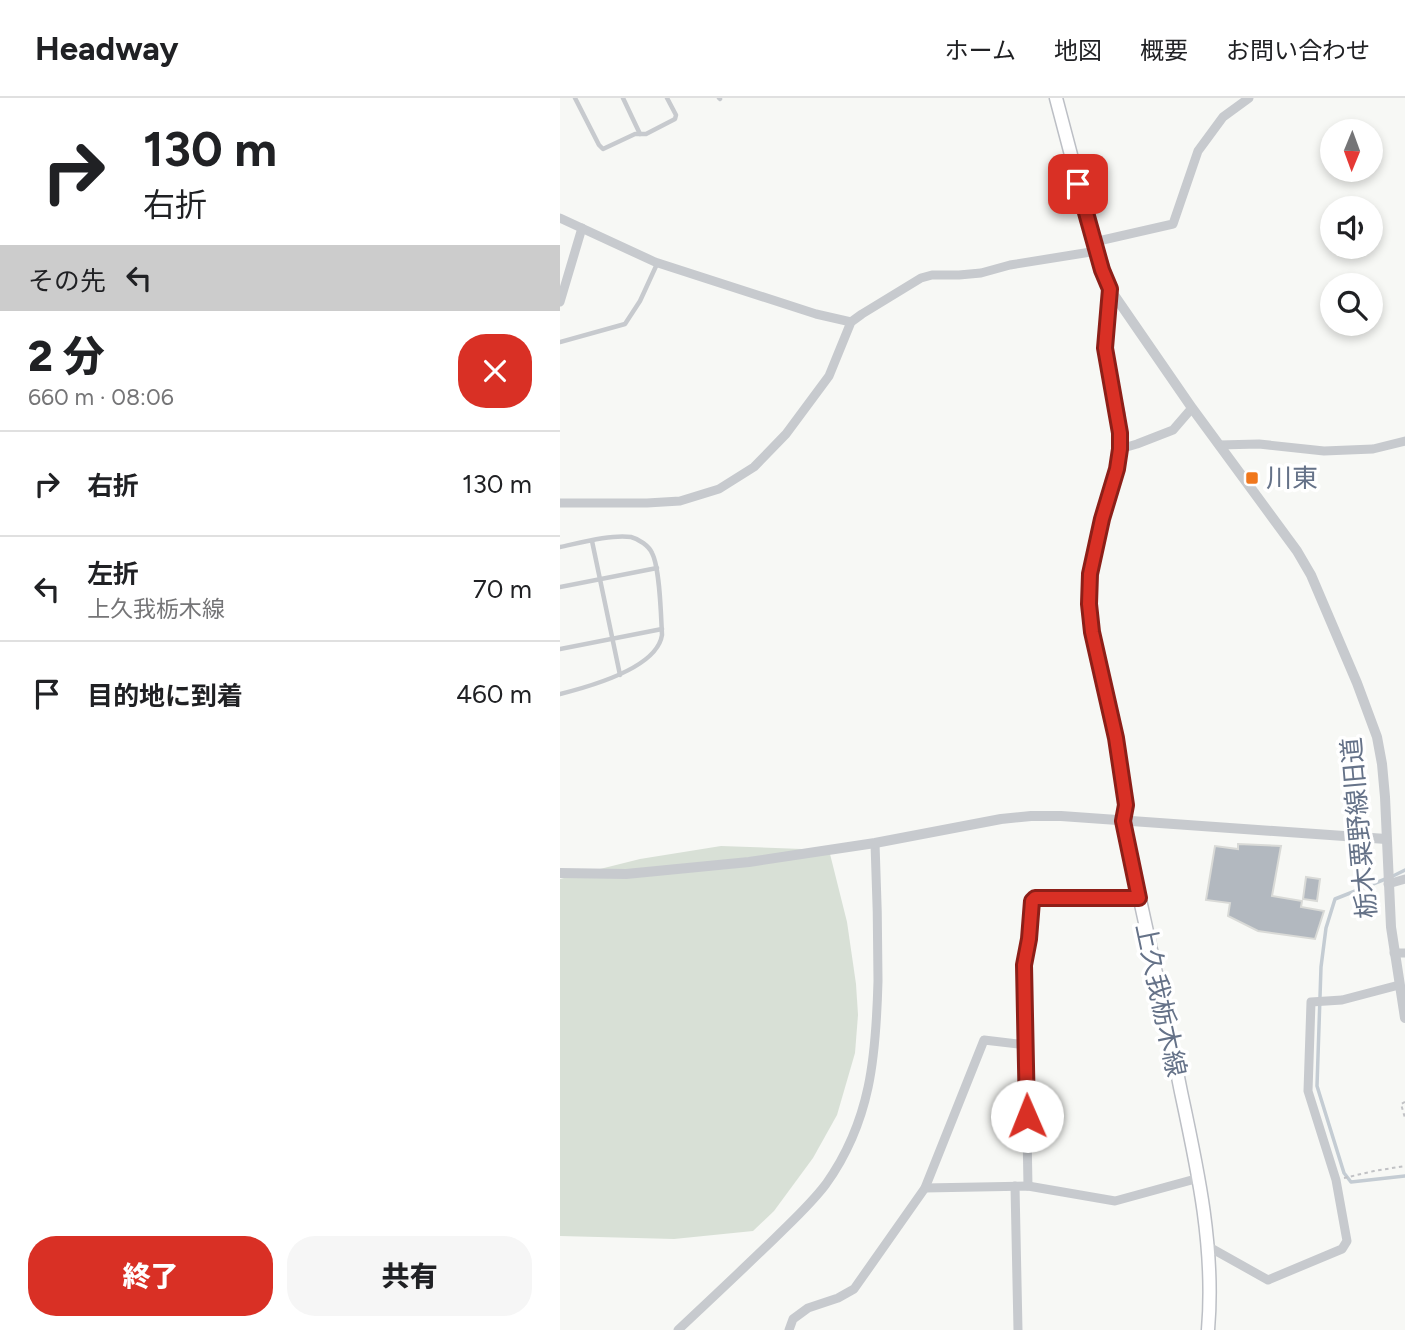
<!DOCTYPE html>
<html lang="ja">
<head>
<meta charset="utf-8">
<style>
	body { margin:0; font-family:Figtree,"Noto Sans JP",sans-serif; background:#f6f6f6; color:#202124; height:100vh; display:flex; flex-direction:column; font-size:26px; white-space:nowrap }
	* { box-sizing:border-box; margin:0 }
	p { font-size:23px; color:#757577 }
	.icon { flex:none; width:38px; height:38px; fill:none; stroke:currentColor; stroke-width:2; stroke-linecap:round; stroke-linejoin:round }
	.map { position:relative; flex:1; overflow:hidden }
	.sheet { display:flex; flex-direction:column; background:#fff; width:560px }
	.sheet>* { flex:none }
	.banner { background:#fff; color:#202124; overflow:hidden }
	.needle { width:46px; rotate:181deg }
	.fabs { position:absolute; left:760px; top:21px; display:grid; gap:14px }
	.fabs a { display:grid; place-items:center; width:63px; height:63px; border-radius:50%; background:#fff; box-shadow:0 4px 10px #0003; font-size:35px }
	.pin { position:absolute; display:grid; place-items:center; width:60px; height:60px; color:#fff; margin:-30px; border-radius:14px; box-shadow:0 4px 10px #0006 }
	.me { position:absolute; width:77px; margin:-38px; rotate:359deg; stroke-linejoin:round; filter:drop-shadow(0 0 5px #0008) }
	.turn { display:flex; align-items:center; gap:24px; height:147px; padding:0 28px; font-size:32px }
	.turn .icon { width:91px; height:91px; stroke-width:2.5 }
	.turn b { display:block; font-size:49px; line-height:60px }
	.then { display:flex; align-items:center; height:66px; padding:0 28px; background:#0003; gap:14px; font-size:26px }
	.round { display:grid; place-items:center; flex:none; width:74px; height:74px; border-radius:28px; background:#f6f6f6 }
	.overview { display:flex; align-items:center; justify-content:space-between; height:119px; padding:0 28px }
	h1 { font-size:42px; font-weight:800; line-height:52px }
	.primary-button { display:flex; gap:14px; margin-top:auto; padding:14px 28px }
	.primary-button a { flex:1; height:80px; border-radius:28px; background:#d93025; color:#fff; font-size:28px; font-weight:800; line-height:80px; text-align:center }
	.primary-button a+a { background:#f6f6f6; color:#202124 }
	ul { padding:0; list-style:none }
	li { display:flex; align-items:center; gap:21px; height:105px; padding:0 28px; border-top:2px solid #e0e0e0 }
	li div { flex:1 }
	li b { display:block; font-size:26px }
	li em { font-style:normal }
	header { display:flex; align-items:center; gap:42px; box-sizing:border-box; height:98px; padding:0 35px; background:#fff; border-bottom:2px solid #e0e0e0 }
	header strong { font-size:33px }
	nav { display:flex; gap:38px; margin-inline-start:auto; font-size:24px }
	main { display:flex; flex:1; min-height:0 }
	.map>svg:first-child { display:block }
</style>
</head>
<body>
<header>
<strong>Headway</strong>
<nav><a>ホーム</a><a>地図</a><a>概要</a><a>お問い合わせ</a></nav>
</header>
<main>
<section class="sheet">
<div class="banner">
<div class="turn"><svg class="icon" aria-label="right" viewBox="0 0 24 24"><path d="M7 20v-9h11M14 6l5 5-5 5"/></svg><div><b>130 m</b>右折</div></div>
<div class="then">その先<svg class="icon" aria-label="left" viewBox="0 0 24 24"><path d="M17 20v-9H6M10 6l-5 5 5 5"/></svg></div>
</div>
<div class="overview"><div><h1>2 分</h1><p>660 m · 08:06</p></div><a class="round" style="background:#d93025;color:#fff"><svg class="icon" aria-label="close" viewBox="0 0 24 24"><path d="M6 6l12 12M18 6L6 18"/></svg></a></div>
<ul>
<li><svg class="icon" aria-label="right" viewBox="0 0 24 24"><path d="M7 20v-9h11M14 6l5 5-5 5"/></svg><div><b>右折</b></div><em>130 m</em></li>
<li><svg class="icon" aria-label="left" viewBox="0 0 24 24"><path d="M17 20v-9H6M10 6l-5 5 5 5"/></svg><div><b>左折</b><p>上久我栃木線</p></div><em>70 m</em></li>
<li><svg class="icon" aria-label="arrive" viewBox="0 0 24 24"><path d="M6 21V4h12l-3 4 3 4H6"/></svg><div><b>目的地に到着</b></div><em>460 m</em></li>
</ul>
<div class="primary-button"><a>終了</a><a>共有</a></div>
</section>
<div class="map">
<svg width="845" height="1232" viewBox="0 0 845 1232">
	<rect width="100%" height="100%" fill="#f7f8f5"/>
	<path fill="#d8e0d6" d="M 161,748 L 269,752 L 287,824 L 296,886 L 298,917 L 295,955 L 277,1017 L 253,1060 L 214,1113 L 193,1133 L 114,1141 L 0,1138 L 0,781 L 80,761 Z"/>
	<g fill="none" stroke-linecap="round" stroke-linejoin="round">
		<path stroke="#c4ccd3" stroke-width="3.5" d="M 845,772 L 833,778 L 775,801 L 766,830 L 761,869 L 757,988 L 784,1075 L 791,1084 L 845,1078"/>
	</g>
	<g fill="#b2b8bf" stroke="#d9dad7" stroke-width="2">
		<path d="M 678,746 L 721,748 L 712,798 L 742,803 L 741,809 L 764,813 L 755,841 L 698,833 L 668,818 L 670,805 L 646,802 L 655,748 L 678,751 Z"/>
		<path d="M 746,779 L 760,781 L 757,803 L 743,801 Z"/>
	</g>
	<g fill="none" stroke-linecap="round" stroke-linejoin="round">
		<defs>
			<path id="secondary" d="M 496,0 L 534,144 L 550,191 L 545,250 L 551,285 L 558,316 L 560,351 L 557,371 L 542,421 L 529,476 L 529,506 L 532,534 L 556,641 L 561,671 L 566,707 L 563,723 C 582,813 603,903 621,994 C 638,1073 655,1151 648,1232"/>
		</defs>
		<use href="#secondary" stroke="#bcbfc5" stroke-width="15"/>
		<g stroke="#c1c2c5" stroke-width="2" stroke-dasharray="3.5 3.5" stroke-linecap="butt">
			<path d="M 845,1004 L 841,1006 L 845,1020"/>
			<path d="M 784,1080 L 814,1073 L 845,1068"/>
		</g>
		<g stroke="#c7cace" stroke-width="4.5">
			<path d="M 15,0 L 39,47 L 43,51 L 75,36 L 86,36 L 115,21 L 116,17 L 107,0"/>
			<path d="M 63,0 L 80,36"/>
			<path d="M 159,0 L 160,1"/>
			<path d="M 0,244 L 65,226 L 80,203 L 97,166"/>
			<path d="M 32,443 L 60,577"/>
			<path d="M 0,449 C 19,445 52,436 71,439 C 79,441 89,448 92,455 C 100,470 101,518 102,537 C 97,570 28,589 0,596"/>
			<path d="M 0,489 L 97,470"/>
			<path d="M 0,551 L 102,531"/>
		</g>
		<g stroke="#c7cace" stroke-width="9">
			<path d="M 0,120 L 95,164 L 256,216 L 291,224"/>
			<path d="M 534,144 L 613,126 L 638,53 L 663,19 L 689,0"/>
			<path d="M 0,204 L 22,130"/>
			<path d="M 659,347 L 699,346 L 764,353 L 813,351 L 845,343"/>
			<path d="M 560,351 L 577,346 L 613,332 L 632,310"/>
			<path d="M 0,405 L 87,405 L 120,403 L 159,391 L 194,369 L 226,336 L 269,278 L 291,224 L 302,216 L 361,180 L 372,177 L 399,177 L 421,175 L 450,167 L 537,153"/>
			<path d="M 828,786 L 845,781"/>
			<path d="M 834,855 L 845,855"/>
			<path d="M 455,1088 L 458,1232"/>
			<path d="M 468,1088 L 464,867 L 469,841 L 472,803 L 475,800 L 579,800"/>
			<path d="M 365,1090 L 468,1088 L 555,1103 L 639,1080"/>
			<path d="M 649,1149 L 708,1182 L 782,1151 L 787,1143 L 776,1082 L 748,993 L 751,904 L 782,902 L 839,887"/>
			<path d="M 118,1232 C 150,1202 183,1171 215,1140 C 232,1123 251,1106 266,1086 C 311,1023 316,958 318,883 C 318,837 317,791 315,745"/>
			<path d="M 229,1232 L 233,1221 L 248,1210 L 278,1200 L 294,1191 L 365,1090 L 424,942 L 466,947"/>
		</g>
		<g stroke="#c7cace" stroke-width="10">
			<path d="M 550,191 L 632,310 L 737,453 L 751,477 L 797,585 L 817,639 L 822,666 L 825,699 L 831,829 L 845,920"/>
			<path d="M 0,775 L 66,776 L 189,764 L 315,745 L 441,721 L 471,718 L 501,718 L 826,741"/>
		</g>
		<use href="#secondary" stroke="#fff" stroke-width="12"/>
	</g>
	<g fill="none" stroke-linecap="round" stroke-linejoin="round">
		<defs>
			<path id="route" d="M 467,1018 L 464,867 L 469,841 L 472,803 L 475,800 L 579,800 L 563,723 L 566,707 L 556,640 L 532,534 L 529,506 L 530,476 L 542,421 L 557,371 L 560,351 L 560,335 L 545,250 L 550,191 L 542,172 L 518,86"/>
		</defs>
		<use href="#route" stroke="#8d1f18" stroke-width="18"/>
		<use href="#route" stroke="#d93025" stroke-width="12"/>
	</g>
	<rect fill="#f0771d" stroke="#fff" stroke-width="2.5" x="685" y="373" width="14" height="14" rx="3.5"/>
	<g text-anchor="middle" stroke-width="7" stroke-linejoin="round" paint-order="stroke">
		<g font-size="26" fill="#657288" stroke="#fff" text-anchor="start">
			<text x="706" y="389">川東</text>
		</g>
		<g font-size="26" fill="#657288" stroke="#fff">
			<text transform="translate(799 730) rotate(-95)" y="9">栃木粟野線旧道</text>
			<text transform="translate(601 902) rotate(78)" y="9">上久我栃木線</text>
		</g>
	</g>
</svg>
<div class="fabs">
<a><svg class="needle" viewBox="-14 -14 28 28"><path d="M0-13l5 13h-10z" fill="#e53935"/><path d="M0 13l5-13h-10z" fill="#757577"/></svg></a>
<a><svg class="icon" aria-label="sound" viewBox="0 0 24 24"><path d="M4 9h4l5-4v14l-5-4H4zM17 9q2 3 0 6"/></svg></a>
<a><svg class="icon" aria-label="search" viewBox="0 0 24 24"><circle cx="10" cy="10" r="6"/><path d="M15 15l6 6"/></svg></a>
</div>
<div class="pin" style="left:518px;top:86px;background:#d93025"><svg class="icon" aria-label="arrive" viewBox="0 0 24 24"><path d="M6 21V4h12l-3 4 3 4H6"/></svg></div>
<svg class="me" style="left:467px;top:1018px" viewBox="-20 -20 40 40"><circle r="19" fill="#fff"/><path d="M0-13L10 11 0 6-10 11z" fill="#d93025"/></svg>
</div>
</main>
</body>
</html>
